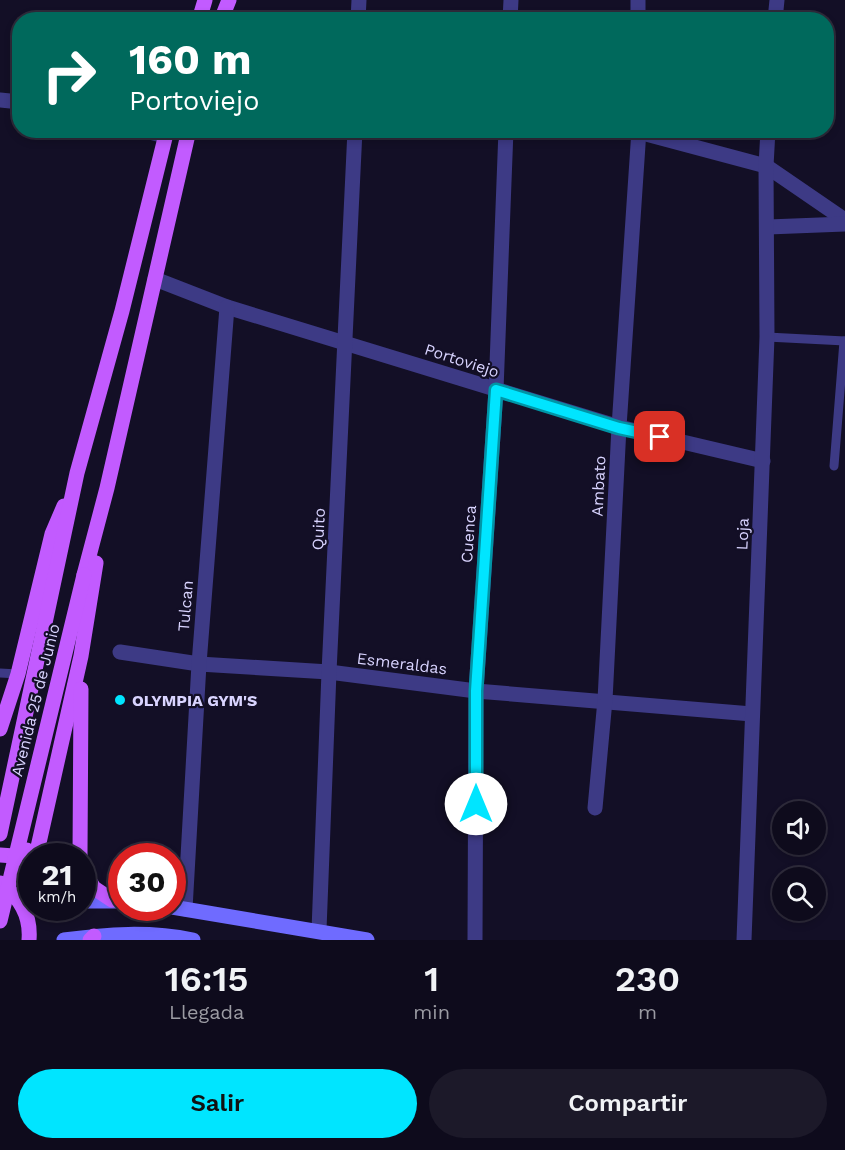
<!DOCTYPE html>
<html lang="es">
<head>
<meta charset="utf-8">
<style>
	body { margin:0; font-family:"Work Sans",sans-serif; background:#1c1929; color:#f1f3f6; height:100vh; display:flex; flex-direction:column; font-size:22px; white-space:nowrap }
	* { box-sizing:border-box; margin:0 }
	p { font-size:20px; color:#9b9ba3 }
	.icon { flex:none; width:33px; height:33px; fill:none; stroke:currentColor; stroke-width:2; stroke-linecap:round; stroke-linejoin:round }
	.map { position:relative; height:940px; overflow:hidden }
	.drawer { display:flex; flex-direction:column; background:#0e0b1c; flex:1 }
	.drawer>* { flex:none }
	.guide { position:absolute; left:12px; top:12px; width:822px; height:126px; border-radius:24px; box-shadow:0 3px 9px #0003,0 0 0 2px #2e2b3b; background:#00695c; color:#fff; overflow:hidden }
	.tools { position:absolute; left:772px; top:801px; display:grid; gap:12px }
	.tools a { display:grid; place-items:center; width:54px; height:54px; border-radius:50%; background:#0e0b1c; box-shadow:0 3px 9px #0003,0 0 0 2px #2e2b3b; font-size:30px }
	.speed { position:absolute; left:18px; top:843px; display:flex; gap:12px; font-size:30px; font-weight:700; text-align:center }
	.speed>* { display:grid; place-content:center; width:78px; height:78px; border-radius:50%; background:#0e0b1c; box-shadow:0 3px 9px #0003,0 0 0 2px #2e2b3b; line-height:1 }
	.speed small { font-size:15px; font-weight:400 }
	.speed .limit { border:9px solid #d22; background:#fff; color:#111 }
	.pin { position:absolute; display:grid; place-items:center; width:51px; height:51px; color:#fff; margin:-26px; border-radius:12px; box-shadow:0 3px 9px #0006 }
	.me { position:absolute; width:66px; margin:-33px; rotate:0deg; stroke-linejoin:round; filter:drop-shadow(0 0 4px #0008) }
	.turn { display:flex; align-items:center; gap:21px; height:126px; padding:0 18px; font-size:27px }
	.turn .icon { width:78px; height:78px; stroke-width:2.5 }
	.turn b { display:block; font-size:42px; line-height:51px }
	.eta { display:flex; justify-content:space-evenly; align-items:center; height:102px; text-align:center }
	.eta b { font-size:36px; font-weight:600; line-height:42px }
	.action { display:flex; gap:12px; margin-top:auto; padding:12px 18px }
	.action a { flex:1; height:69px; border-radius:36px; background:#00e5ff; color:#111; font-size:24px; font-weight:600; line-height:69px; text-align:center }
	.action a+a { background:#1c1929; color:#f1f3f6 }
	.map>svg:first-child { display:block }
</style>
</head>
<body>
<div class="map">
<svg width="845" height="940" viewBox="0 0 845 940">
	<rect width="100%" height="100%" fill="#130f26"/>
	<g fill="none" stroke-linecap="round" stroke-linejoin="round">
		<g stroke="#3d3a85" stroke-width="9">
			<path d="M 767,337 L 845,341"/>
			<path d="M 834,466 L 844,341"/>
			<path d="M 0,673 L 18,674"/>
		</g>
		<g stroke="#3d3a85" stroke-width="15">
			<path d="M 638,0 L 638,20"/>
			<path d="M 358,20 L 359,0"/>
			<path d="M 510,20 L 511,0"/>
			<path d="M 775,20 L 777,0"/>
			<path d="M 0,100 L 20,102"/>
			<path d="M 142,130 L 165,136"/>
			<path d="M 631,130 L 766,166 L 845,220"/>
			<path d="M 768,227 L 845,224"/>
			<path d="M 155,279 L 227,307 L 619,427 L 763,461"/>
			<path d="M 120,652 L 199,664 L 329,672 L 476,691 L 752,714"/>
			<path d="M 595,808 L 605,700 L 619,427 L 639,130"/>
			<path d="M 185,909 L 199,664 L 227,307"/>
			<path d="M 319,930 L 329,672 L 355,130"/>
			<path d="M 475,940 L 476,691 L 496,390 L 506,130"/>
			<path d="M 744,940 L 767,337 L 766,166 L 768,130"/>
		</g>
		<g stroke="#6f6bff" stroke-width="15">
			<path d="M 82,901 L 122,901"/>
			<path d="M 172,907 L 367,940"/>
			<path d="M 64,940 C 107,934 149,931 193,940"/>
		</g>
		<g stroke="#c25bff" stroke-width="15">
			<path d="M 199,20 L 205,0"/>
			<path d="M 221,20 L 229,0"/>
			<path d="M 84,575 L 107,488 L 189,130"/>
			<path d="M 0,729 L 18,674 L 52,534 L 64,506"/>
			<path d="M 0,834 L 77,473 L 122,311 L 167,130"/>
			<path d="M 0,855 L 14,856 L 27,850"/>
			<path d="M 36,856 L 81,656 L 96,563"/>
			<path d="M 80,856 L 81,689"/>
			<path d="M 82,869 L 94,888 L 112,900"/>
			<path d="M 0,883 C 20,897 31,916 29,940"/>
			<path d="M 21,903 L 32,870"/>
			<path d="M 90,940 L 94,936"/>
		</g>
		<path stroke="#c25bff" stroke-width="15" d="M 0,921 L 84,575"/>
	</g>
	<g fill="none" stroke-linecap="round" stroke-linejoin="round">
		<defs>
			<path id="route" d="M 476,804 L 476,691 L 496,390 L 619,428 L 660,437"/>
		</defs>
		<use href="#route" stroke="#0095a6" stroke-width="15"/>
		<use href="#route" stroke="#00e5ff" stroke-width="10"/>
	</g>
	<circle fill="#00e5ff" stroke="#130f26" stroke-width="2" cx="120" cy="700" r="6"/>
	<g text-anchor="middle" stroke-width="4.5" stroke-linejoin="round" paint-order="stroke">
		<g font-size="16" fill="#d9d4ff" stroke="#130f26">
			<text transform="translate(462 360) rotate(18)" y="6">Portoviejo</text>
			<text transform="translate(598 486) rotate(-87)" y="6">Ambato</text>
			<text transform="translate(318 529) rotate(-87)" y="6">Quito</text>
			<text transform="translate(468 534) rotate(-86)" y="6">Cuenca</text>
			<text transform="translate(742 534) rotate(-87)" y="6">Loja</text>
			<text transform="translate(185 606) rotate(-85)" y="6">Tulcan</text>
			<text transform="translate(402 663) rotate(7)" y="6">Esmeraldas</text>
			<text transform="translate(35 700) rotate(-76)" y="6">Avenida 25 de Junio</text>
		</g>
		<g font-size="16" font-weight="bold" fill="#d9d4ff" stroke="#130f26" text-anchor="start">
			<text x="132" y="706">OLYMPIA GYM'S</text>
		</g>
	</g>
</svg>
<div class="tools">
<a><svg class="icon" aria-label="sound" viewBox="0 0 24 24"><path d="M4 9h4l5-4v14l-5-4H4zM17 9q2 3 0 6"/></svg></a>
<a><svg class="icon" aria-label="search" viewBox="0 0 24 24"><circle cx="10" cy="10" r="6"/><path d="M15 15l6 6"/></svg></a>
</div>
<div class="speed"><div>21<small>km/h</small></div><div class="limit">30</div></div>
<div class="pin" style="left:660px;top:437px;background:#d93025"><svg class="icon" aria-label="arrive" viewBox="0 0 24 24"><path d="M6 21V4h12l-3 4 3 4H6"/></svg></div>
<svg class="me" style="left:476px;top:804px" viewBox="-20 -20 40 40"><circle r="19" fill="#fff"/><path d="M0-13L10 11 0 6-10 11z" fill="#00e5ff"/></svg>
<div class="guide">
<div class="turn"><svg class="icon" aria-label="right" viewBox="0 0 24 24"><path d="M7 20v-9h11M14 6l5 5-5 5"/></svg><div><b>160 m</b>Portoviejo</div></div>
</div>
</div>
<section class="drawer">
<div class="eta">
<div><b>16:15</b><p>Llegada</p></div>
<div><b>1</b><p>min</p></div>
<div><b>230</b><p>m</p></div>
</div>
<div class="action"><a>Salir</a><a>Compartir</a></div>
</section>
</body>
</html>
